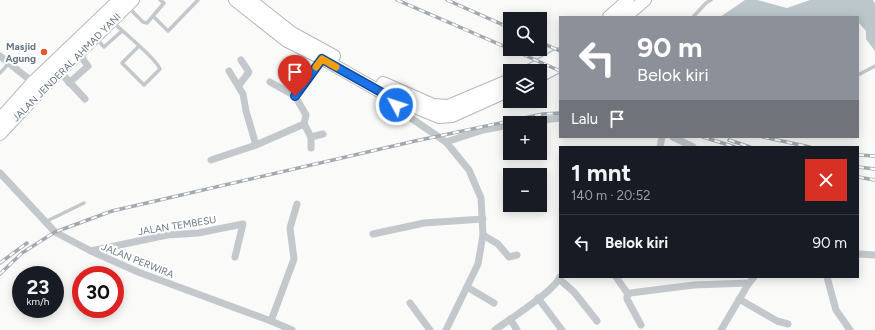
<!DOCTYPE html>
<html lang="id">
<head>
<meta charset="utf-8">
<style>
	body { margin:0; font-family:Figtree,sans-serif; background:#20242c; color:#f1f3f6; height:100vh; display:flex; flex-direction:column; font-size:15px; white-space:nowrap }
	* { box-sizing:border-box; margin:0 }
	p { font-size:13px; color:#9ea1a6 }
	.icon { flex:none; width:22px; height:22px; fill:none; stroke:currentColor; stroke-width:2; stroke-linecap:round; stroke-linejoin:round }
	.map { position:relative; flex:1; overflow:hidden }
	.side { position:absolute; left:559px; top:146px; width:300px; height:132px; display:flex; flex-direction:column; background:#171b24; border-radius:0px; box-shadow:0 2px 10px #0003 }
	.side>* { flex:none }
	.top-card { position:absolute; left:559px; top:16px; width:300px; height:122px; border-radius:0px; box-shadow:0 2px 10px #0003; background:#8c9099; color:#fff; overflow:hidden }
	.fabs { position:absolute; left:503px; top:12px; display:grid; gap:8px }
	.fabs a { display:grid; place-items:center; width:44px; height:44px; border-radius:0px; background:#171b24; box-shadow:0 2px 10px #0003; font-size:20px }
	.speed { position:absolute; left:12px; top:266px; display:flex; gap:8px; font-size:20px; font-weight:700; text-align:center }
	.speed>* { display:grid; place-content:center; width:52px; height:52px; border-radius:50%; background:#171b24; box-shadow:0 2px 10px #0003; line-height:1 }
	.speed small { font-size:10px; font-weight:400 }
	.speed .limit { border:6px solid #d22; background:#fff; color:#111 }
	.pin { position:absolute; display:grid; place-items:center; width:34px; height:34px; color:#fff; margin:-41px -17px; border-radius:50% 50% 50% 0; rotate:-45deg; box-shadow:0 0 4px #0007 }
	.pin .icon { rotate:45deg }
	.me { position:absolute; width:44px; margin:-22px; rotate:310deg; stroke-linejoin:round; filter:drop-shadow(0 0 3px #0008) }
	.turn { display:flex; align-items:center; gap:14px; height:84px; padding:0 12px; font-size:18px }
	.turn .icon { width:52px; height:52px; stroke-width:2.5 }
	.turn b { display:block; font-size:28px; line-height:34px }
	.then { display:flex; align-items:center; height:38px; padding:0 12px; background:#0003; gap:8px; font-size:15px }
	.round { display:grid; place-items:center; flex:none; width:42px; height:42px; border-radius:0px; background:#20242c }
	.summary { display:flex; align-items:center; justify-content:space-between; height:68px; padding:0 12px }
	h1 { font-size:24px; font-weight:700; line-height:30px }
	ul { padding:0; list-style:none }
	li { display:flex; align-items:center; gap:12px; height:56px; padding:0 12px; border-top:1px solid #363941 }
	li div { flex:1 }
	li b { display:block; font-size:15px }
	li em { font-style:normal }
	.map>svg:first-child { display:block }
</style>
</head>
<body>
<div class="map">
<svg width="875" height="330" viewBox="0 0 875 330">
	<rect width="100%" height="100%" fill="#fafaf8"/>
	<path fill="#bbc7cb" d="M 745,0 L 757,0 L 787,8 L 810,0 L 873,0 L 875,4 L 875,51 L 866,39 L 866,31 L 858,22 L 858,17 L 720,17 Z"/>
	<g fill="none" stroke-linecap="round" stroke-linejoin="round">
		<defs>
			<g id="highway">
				<path d="M 235,0 L 287,41 L 323,59 L 388,96 L 439,117 L 452,116 L 510,90"/>
				<path d="M 250,0 L 292,33 L 334,56"/>
				<path d="M 609,17 L 628,0"/>
				<path d="M 625,17 L 645,0"/>
				<path d="M 529,71 L 560,54"/>
				<path d="M 540,76 L 560,65"/>
				<path d="M 383,83 L 433,105 L 448,106 L 510,80"/>
				<path d="M 0,119 L 33,82 L 119,0"/>
				<path d="M 0,134 L 42,89 L 133,0"/>
			</g>
		</defs>
		<use href="#highway" stroke="#b4b9bd" stroke-width="14"/>
		<g stroke="#c3c8cc" stroke-width="3.5">
			<path d="M 160,0 L 164,3 L 153,16 L 168,31 L 198,0"/>
			<path d="M 128,7 L 143,22 L 147,23 L 153,16"/>
			<path d="M 693,17 L 706,3 L 711,0"/>
			<path d="M 114,23 C 124,33 156,58 160,69 L 144,85 L 122,63 L 139,46"/>
			<path d="M 96,38 L 104,47 L 122,31"/>
			<path d="M 0,73 L 9,63"/>
			<path d="M 858,75 L 875,66"/>
			<path d="M 45,222 L 84,203"/>
		</g>
		<g stroke="#c3c8cc" stroke-width="7">
			<path d="M 0,56 L 35,84"/>
			<path d="M 229,71 L 243,94 L 246,111 L 256,145"/>
			<path d="M 60,72 L 85,99"/>
			<path d="M 270,82 L 295,96"/>
			<path d="M 69,83 L 88,66 L 79,54"/>
			<path d="M 239,85 L 249,72 L 241,60"/>
			<path d="M 391,100 L 405,114 L 446,142 L 469,170 L 481,198 L 483,235 L 478,264 L 446,330"/>
			<path d="M 521,123 L 560,118"/>
			<path d="M 304,124 L 311,137 L 311,148"/>
			<path d="M 311,137 L 323,134"/>
			<path d="M 673,137 L 693,147"/>
			<path d="M 446,142 L 483,130 L 510,125"/>
			<path d="M 660,147 L 662,137"/>
			<path d="M 211,160 L 256,145 L 304,124 L 306,115 L 295,96 L 323,59"/>
			<path d="M 0,173 L 55,232 L 91,251 L 138,272 L 271,321 L 292,330"/>
			<path d="M 373,234 L 424,223 L 483,219"/>
			<path d="M 483,235 L 498,244 L 509,257 L 517,255"/>
			<path d="M 91,251 L 167,235 L 198,233 L 243,224 L 235,257"/>
			<path d="M 858,254 L 875,255"/>
			<path d="M 616,277 L 628,294"/>
			<path d="M 827,277 L 836,310 L 850,330"/>
			<path d="M 559,279 L 574,292 L 597,321"/>
			<path d="M 467,287 L 494,303"/>
			<path d="M 538,298 L 562,330"/>
			<path d="M 739,299 L 777,321 L 788,324"/>
			<path d="M 410,303 L 430,330"/>
			<path d="M 510,319 L 517,330"/>
			<path d="M 271,321 L 294,259 L 290,228 L 297,204"/>
			<path d="M 641,325 L 627,299 L 627,296 L 630,293 L 694,285 L 749,283"/>
			<path d="M 495,330 C 510,319 553,292 560,277"/>
			<path d="M 721,330 L 749,283 L 754,277"/>
		</g>
		<use href="#highway" stroke="#fff" stroke-width="12"/>
		<defs>
			<g id="rail">
				<path d="M 397,0 L 510,49"/>
				<path d="M 447,0 L 510,28"/>
				<path d="M 540,42 L 560,51"/>
				<path d="M 511,49 L 560,71"/>
				<path d="M 703,137 L 735,147"/>
				<path d="M 763,137 L 810,147"/>
				<path d="M 729,140 L 750,147"/>
				<path d="M 858,155 L 875,156"/>
				<path d="M 858,167 L 875,169"/>
				<path d="M 858,177 L 875,180"/>
				<path d="M 0,263 L 27,243"/>
				<path d="M 0,274 L 22,253 L 55,232 L 112,211 L 415,141 L 543,114 L 560,113"/>
			</g>
		</defs>
		<use href="#rail" stroke="#a2aab0" stroke-width="3.5"/>
		<use href="#rail" stroke="#fff" stroke-width="2" stroke-dasharray="6" stroke-linecap="butt"/>
	</g>
	<g fill="none" stroke-linecap="round" stroke-linejoin="round">
		<defs>
			<path id="route" d="M 295,96 L 322,59 L 388,96 L 396,105"/>
		</defs>
		<use href="#route" stroke="#114b97" stroke-width="10"/>
		<use href="#route" stroke="#1a73e8" stroke-width="7"/>
		<path stroke="#f59e0b" stroke-width="7" d="M 316,67 L 322,59 L 336,67"/>
	</g>
	<circle fill="#e4572e" stroke="#fff" stroke-width="1.5" cx="44" cy="52" r="4"/>
	<g text-anchor="middle" stroke-width="4" stroke-linejoin="round" paint-order="stroke">
		<g font-size="10" font-weight="bold" fill="#657683" stroke="#fff" text-anchor="end">
			<text x="36" y="50">Masjid<tspan x="36" dy="12">Agung</tspan></text>
		</g>
		<g font-size="10" fill="#657683" stroke="#fff">
			<text transform="translate(66 67) rotate(-45)" y="4">JALAN JENDERAL AHMAD YANI</text>
			<text transform="translate(177 225) rotate(-9)" y="4">JALAN TEMBESU</text>
			<text transform="translate(138 260) rotate(22)" y="4">JALAN PERWIRA</text>
		</g>
	</g>
</svg>
<div class="fabs">
<a><svg class="icon" aria-label="search" viewBox="0 0 24 24"><circle cx="10" cy="10" r="6"/><path d="M15 15l6 6"/></svg></a>
<a><svg class="icon" aria-label="layers" viewBox="0 0 24 24"><path d="M12 4l9 5-9 5-9-5zM3 14l9 5 9-5"/></svg></a>
<a>+</a>
<a>−</a>
</div>
<div class="speed"><div>23<small>km/h</small></div><div class="limit">30</div></div>
<div class="pin" style="left:295px;top:96px;background:#d93025"><svg class="icon" aria-label="arrive" viewBox="0 0 24 24"><path d="M6 21V4h12l-3 4 3 4H6"/></svg></div>
<svg class="me" style="left:396px;top:105px" viewBox="-20 -20 40 40"><circle r="17" fill="#1a73e8" stroke="#fff" stroke-width="3"/><path d="M0-11L8 9 0 5-8 9z" fill="#fff"/></svg>
<div class="top-card">
<div class="turn"><svg class="icon" aria-label="left" viewBox="0 0 24 24"><path d="M17 20v-9H6M10 6l-5 5 5 5"/></svg><div><b>90 m</b>Belok kiri</div></div>
<div class="then">Lalu<svg class="icon" aria-label="arrive" viewBox="0 0 24 24"><path d="M6 21V4h12l-3 4 3 4H6"/></svg></div>
</div>
<section class="side">
<div class="summary"><div><h1>1 mnt</h1><p>140 m · 20:52</p></div><a class="round" style="background:#d93025;color:#fff"><svg class="icon" aria-label="close" viewBox="0 0 24 24"><path d="M6 6l12 12M18 6L6 18"/></svg></a></div>
<ul>
<li><svg class="icon" aria-label="left" viewBox="0 0 24 24"><path d="M17 20v-9H6M10 6l-5 5 5 5"/></svg><div><b>Belok kiri</b></div><em>90 m</em></li>
</ul>
</section>
</div>
</body>
</html>
